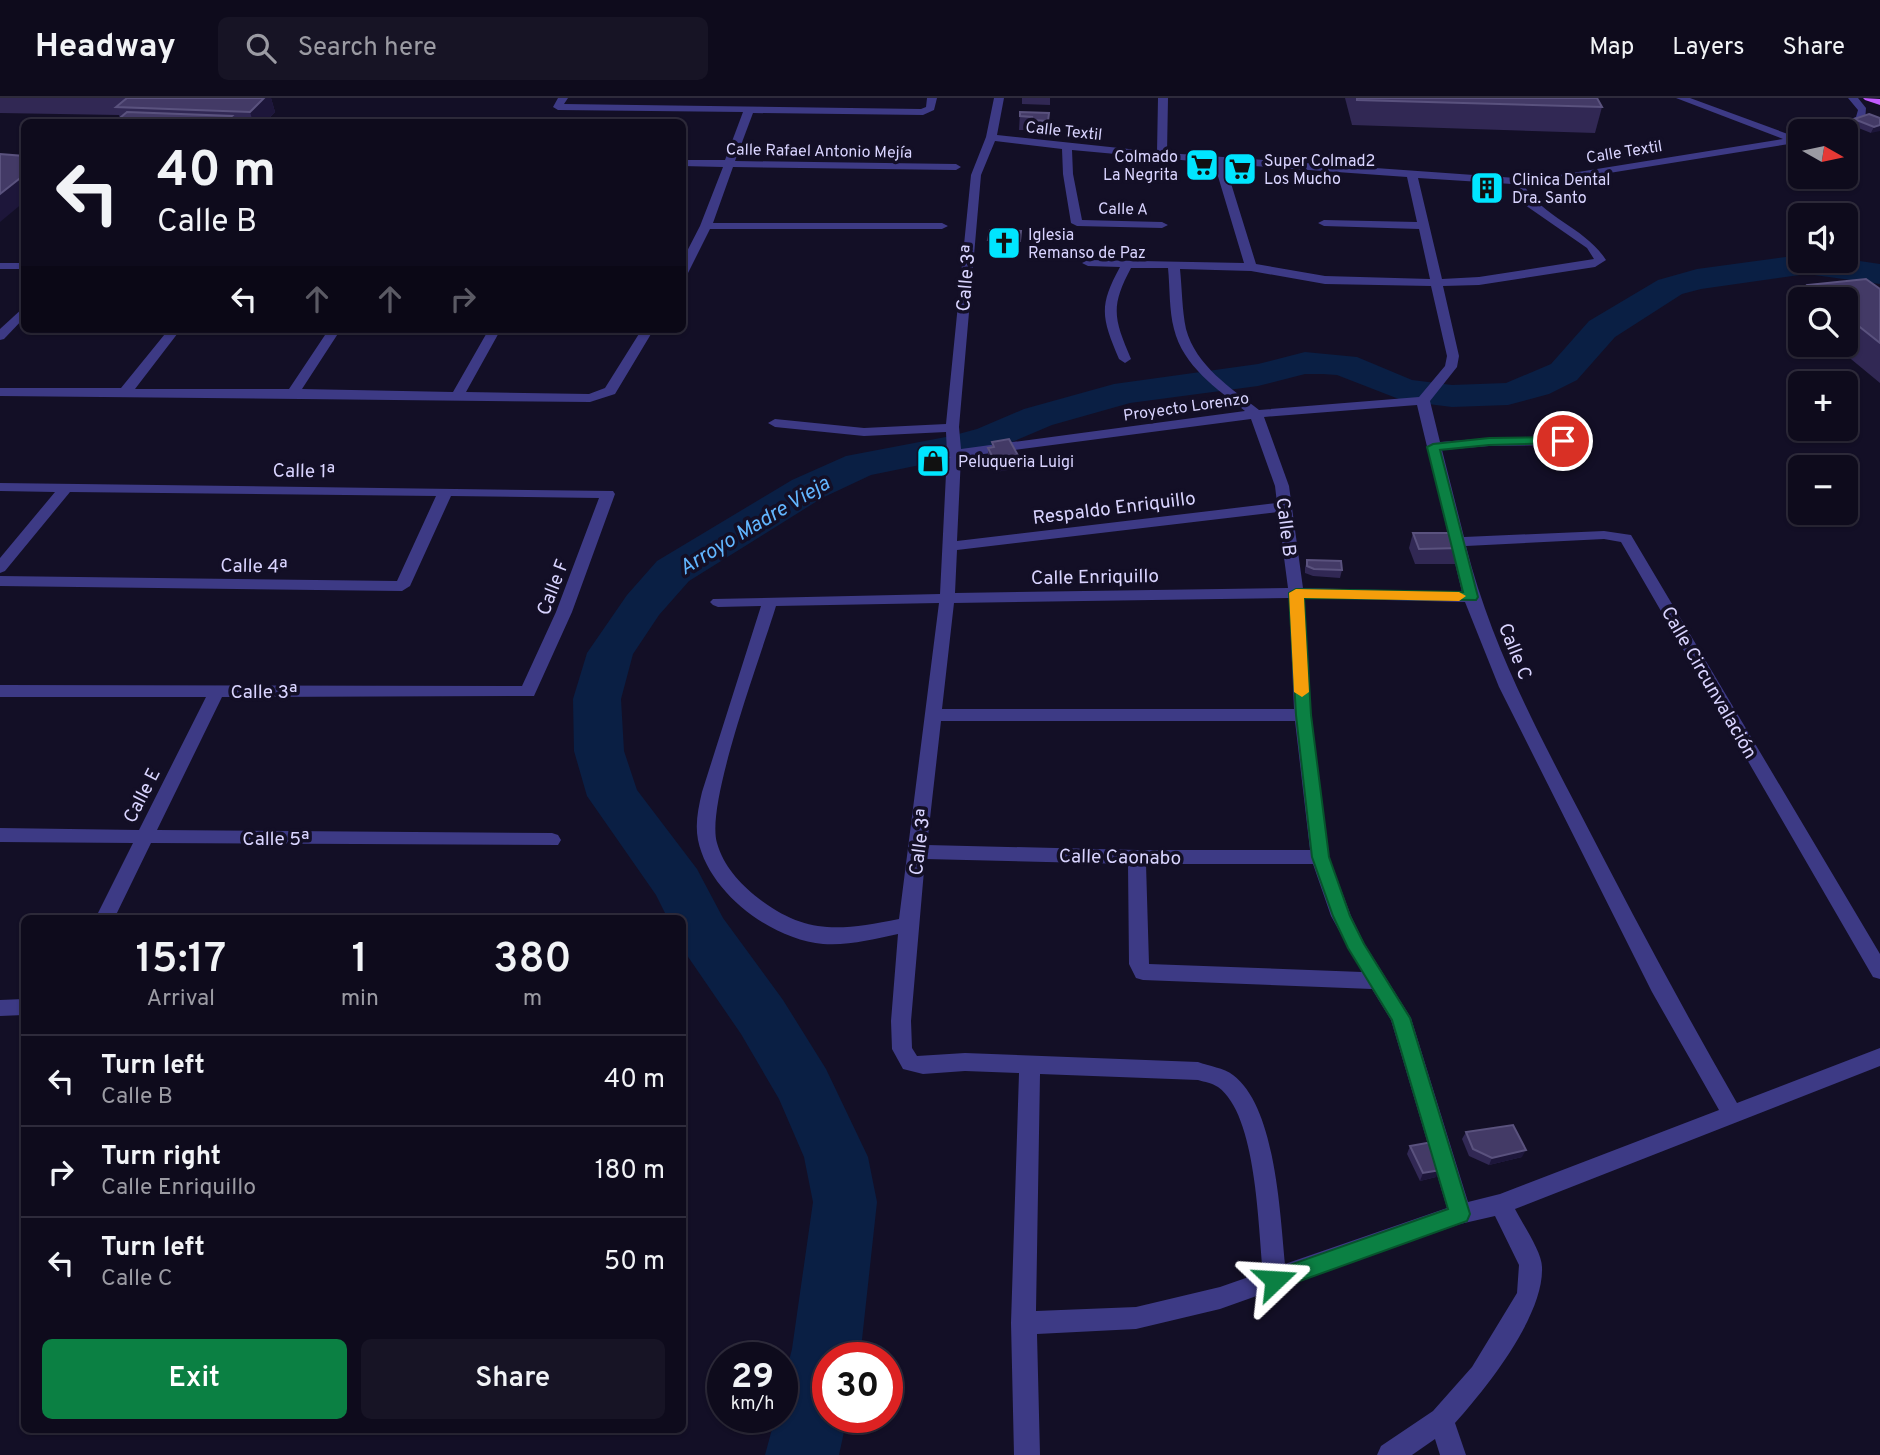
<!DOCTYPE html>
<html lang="en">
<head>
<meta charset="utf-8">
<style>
	body { margin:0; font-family:Overpass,sans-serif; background:#171425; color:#f1f3f6; height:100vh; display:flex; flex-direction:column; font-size:26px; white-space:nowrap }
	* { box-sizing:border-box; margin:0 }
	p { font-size:23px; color:#9b9ba3 }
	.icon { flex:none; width:38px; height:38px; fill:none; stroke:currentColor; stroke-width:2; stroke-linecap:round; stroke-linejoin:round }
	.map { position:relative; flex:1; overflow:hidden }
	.drawer { position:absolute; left:21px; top:817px; width:665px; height:518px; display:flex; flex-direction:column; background:#0e0b1c; border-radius:10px; box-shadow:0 2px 5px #0004,0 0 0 2px #2e2b3b }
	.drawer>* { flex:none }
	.guide { position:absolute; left:21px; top:21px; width:665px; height:214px; border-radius:10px; box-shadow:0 2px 5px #0004,0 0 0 2px #2e2b3b; background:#0e0b1c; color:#f1f3f6; overflow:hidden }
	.needle { width:46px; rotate:99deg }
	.buttons { position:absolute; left:1788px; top:21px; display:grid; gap:14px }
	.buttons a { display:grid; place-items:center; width:70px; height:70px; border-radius:10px; background:#0e0b1c; box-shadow:0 2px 5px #0004,0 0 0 2px #2e2b3b; font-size:35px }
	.speed { position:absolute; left:707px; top:1244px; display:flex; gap:14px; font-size:35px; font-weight:700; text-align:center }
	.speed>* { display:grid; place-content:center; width:91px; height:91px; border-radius:50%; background:#0e0b1c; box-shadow:0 2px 5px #0004,0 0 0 2px #2e2b3b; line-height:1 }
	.speed small { font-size:18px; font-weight:400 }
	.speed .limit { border:10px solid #d22; background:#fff; color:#111 }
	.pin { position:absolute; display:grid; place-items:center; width:60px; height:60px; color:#fff; margin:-30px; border:4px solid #fff; border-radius:50%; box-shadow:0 2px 7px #0007 }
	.me { position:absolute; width:77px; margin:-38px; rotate:70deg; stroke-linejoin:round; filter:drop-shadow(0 0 5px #0008) }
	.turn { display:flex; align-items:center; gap:24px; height:147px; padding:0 21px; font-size:32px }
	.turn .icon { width:91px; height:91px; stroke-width:2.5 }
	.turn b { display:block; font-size:49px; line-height:60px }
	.lanes { display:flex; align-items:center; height:66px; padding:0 21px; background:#0003; justify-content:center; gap:35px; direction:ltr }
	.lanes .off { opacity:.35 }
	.eta { display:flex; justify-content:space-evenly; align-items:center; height:119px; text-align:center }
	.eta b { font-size:42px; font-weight:600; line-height:49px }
	.cta { display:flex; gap:14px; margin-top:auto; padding:14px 21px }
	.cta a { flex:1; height:80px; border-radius:10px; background:#0b8043; color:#fff; font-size:28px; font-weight:600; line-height:80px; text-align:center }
	.cta a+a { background:#171425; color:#f1f3f6 }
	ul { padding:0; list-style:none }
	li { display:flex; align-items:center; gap:21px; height:91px; padding:0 21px; border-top:2px solid #2e2b3b }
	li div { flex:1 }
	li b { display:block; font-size:26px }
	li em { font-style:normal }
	header { display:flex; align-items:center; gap:42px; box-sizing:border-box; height:98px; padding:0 35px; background:#0e0b1c; border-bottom:2px solid #2e2b3b }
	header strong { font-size:33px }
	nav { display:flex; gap:38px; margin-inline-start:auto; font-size:24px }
	.search { width:490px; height:63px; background:#171425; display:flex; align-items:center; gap:18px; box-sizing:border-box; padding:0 24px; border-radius:10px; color:#9b9ba3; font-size:26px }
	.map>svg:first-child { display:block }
</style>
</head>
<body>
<header>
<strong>Headway</strong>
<div class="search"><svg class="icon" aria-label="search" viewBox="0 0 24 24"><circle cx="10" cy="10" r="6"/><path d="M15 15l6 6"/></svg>Search here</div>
<nav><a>Map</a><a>Layers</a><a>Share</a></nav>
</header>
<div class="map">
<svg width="1880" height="1357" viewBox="0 0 1880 1357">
	<rect width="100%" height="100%" fill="#130f26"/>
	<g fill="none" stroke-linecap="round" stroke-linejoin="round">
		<path fill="#0a1f44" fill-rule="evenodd" d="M 1801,157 L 1801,163 L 1846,161 L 1880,166 L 1880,186 L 1807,176 L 1701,191 L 1682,196 L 1615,239 L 1577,282 L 1549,296 L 1508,307 L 1452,309 L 1404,303 L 1337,277 L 1323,276 L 1305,276 L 1258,288 L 1130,305 L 1052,327 L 1005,347 L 969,357 L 871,377 L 822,400 L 689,483 L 659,517 L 633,556 L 621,601 L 624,653 L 637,692 L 697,771 L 723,820 L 783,902 L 826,971 L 868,1059 L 877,1104 L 860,1260 L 828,1260 L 828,1320 L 847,1320 L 839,1357 L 765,1357 L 775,1320 L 782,1320 L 782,1290 L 792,1251 L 813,1104 L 804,1059 L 779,1001 L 741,936 L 682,850 L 682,821 L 668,821 L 656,797 L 587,698 L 574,653 L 573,601 L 587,555 L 627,497 L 657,463 L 792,382 L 846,358 L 951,338 L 977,331 L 1024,311 L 1114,286 L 1258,266 L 1305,254 L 1357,259 L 1412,282 L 1452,287 L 1506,285 L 1551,266 L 1589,223 L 1658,182 L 1697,171 Z"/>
		<g fill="#3d3a85" fill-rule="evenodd">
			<path d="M 558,0 L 568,0 L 564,6 L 921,11 L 926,9 L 927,0 L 937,0 L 934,12 L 923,17 L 753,15 L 735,63 L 956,66 L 961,69 L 956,72 L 733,69 L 713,125 L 942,125 L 948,128 L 942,131 L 710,131 L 688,175 L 682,178 L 682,163 L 700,128 L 723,69 L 682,68 L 682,62 L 725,62 L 743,14 L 558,12 L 553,9 Z"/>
			<path d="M 994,0 L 1004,0 L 997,37 L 1157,54 L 1158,0 L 1168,0 L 1167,55 L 1516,80 L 1541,80 L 1783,41 L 1676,0 L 1690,0 L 1796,39 L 1801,38 L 1801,44 L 1541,86 L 1523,86 C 1543,120 1585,129 1606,162 L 1595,169 L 1479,187 L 1443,188 L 1459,258 L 1457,269 L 1430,303 L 1440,344 L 1489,340 L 1562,339 L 1569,343 L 1562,347 L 1489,348 L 1442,352 L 1464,439 L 1604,433 L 1631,437 L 1880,856 L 1880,881 L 1873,879 L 1621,444 L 1604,441 L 1466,448 C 1490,543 1533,625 1578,711 C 1629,810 1681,908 1737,1005 L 1880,950 L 1880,968 L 1515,1111 C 1522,1125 1542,1154 1542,1169 C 1544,1218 1487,1289 1455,1325 L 1466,1357 L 1440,1357 L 1435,1341 L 1412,1357 L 1377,1357 L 1381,1348 L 1433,1313 L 1472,1269 L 1517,1195 L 1519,1167 L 1495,1118 L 1460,1126 L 1220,1211 L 1136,1231 L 1037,1236 L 1040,1357 L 1014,1357 L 1011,1225 L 1019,975 L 965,973 L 923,976 L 903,971 L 892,951 L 891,923 L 898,836 C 874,841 848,848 823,846 C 771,841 709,795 698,742 C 695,726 698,711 702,694 L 761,508 L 718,509 L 713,507 L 710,504 L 713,501 L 940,496 L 947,356 L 946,334 L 864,338 L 775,329 L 768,325 L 775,321 L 864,330 L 946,326 L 971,77 L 986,39 ZM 995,43 L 1062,51 L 1063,76 L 1071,125 L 1077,128 L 1162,130 L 1168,127 L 1162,124 L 1082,122 L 1073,76 L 1072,52 L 1214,65 L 1244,165 L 1088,162 L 1082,165 L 1088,168 L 1120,169 C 1098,209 1102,220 1119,261 L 1125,265 L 1131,261 C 1114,221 1110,209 1131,170 L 1168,170 C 1170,190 1169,212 1174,231 C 1183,268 1217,291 1245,313 L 961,351 L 959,329 L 981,77 ZM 1225,66 L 1407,79 L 1417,124 L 1324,122 L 1318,125 L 1324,128 L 1419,131 L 1430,181 L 1325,178 L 1256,166 ZM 1418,80 L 1512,86 L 1525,107 L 1587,150 L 1594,161 L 1479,179 L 1442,181 ZM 1180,171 L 1251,173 L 1325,186 L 1431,188 L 1447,258 L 1445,268 L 1419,299 L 1259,312 C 1231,290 1196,268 1186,231 C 1182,212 1182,190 1180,171 ZM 1417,307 L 1462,494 L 1303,490 L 1289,388 L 1264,319 ZM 1251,321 L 1275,388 L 1277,405 L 957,443 L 961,359 ZM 1278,414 L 1288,490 L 955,495 L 957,452 ZM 1289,500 L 1294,611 L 942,611 L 954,505 ZM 1304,500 L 1465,504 L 1499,589 L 1652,894 L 1719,1012 L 1500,1096 L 1468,1104 L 1411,920 L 1364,845 L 1351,818 L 1329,759 L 1311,617 ZM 939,505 L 899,821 C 842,832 807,838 758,800 C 740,786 723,767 717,745 C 705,705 762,555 776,508 ZM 941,623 L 1295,623 L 1310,752 L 1137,752 L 927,747 ZM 925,761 L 1128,766 L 1129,866 L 1136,880 L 1143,882 L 1372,891 L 1391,922 L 1447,1110 L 1285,1166 C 1280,1117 1276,1009 1233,977 C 1224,970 1209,968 1198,964 L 965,955 L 917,958 L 912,950 L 911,923 ZM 1146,766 L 1313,766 L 1331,818 L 1362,874 L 1149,866 ZM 1040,976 L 1198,982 C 1205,984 1212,985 1218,989 C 1257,1017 1258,1129 1263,1174 L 1220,1189 L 1136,1209 L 1036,1213 Z"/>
			<path d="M 1848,0 L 1858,0 L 1866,10 L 1865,23 L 1833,33 L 1818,33 L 1856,19 L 1858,12 Z"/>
			<rect x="0" y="165" width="24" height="6"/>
			<path d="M 24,209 L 24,220 L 4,241 L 0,242 L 0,231 Z"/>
			<path d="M 169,231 L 181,231 L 135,291 L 289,291 L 329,231 L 341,231 L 302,291 L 453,294 L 489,231 L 501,231 L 466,294 L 589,296 L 605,290 L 642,231 L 654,231 L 615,296 L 590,304 L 0,298 L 0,290 L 121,290 Z"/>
			<path d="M 0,385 L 613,393 L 615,396 L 572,514 L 534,598 L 222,599 L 157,732 L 552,735 L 558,737 L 561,742 L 558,747 L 151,745 L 114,821 L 95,821 L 133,745 L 0,744 L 0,730 L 139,732 L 206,599 L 0,599 L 0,587 L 522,588 L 556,514 L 599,400 L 451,398 L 410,488 L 402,493 L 0,488 L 0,478 L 397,483 L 436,398 L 70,394 L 5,473 L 0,475 L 0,460 L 55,394 L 0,393 Z"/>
			<path d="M 24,901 L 24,917 L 0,918 L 0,902 Z"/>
		</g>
		<path fill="#c25bff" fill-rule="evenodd" d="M 1863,0 L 1880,1 L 1880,7 L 1865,2 Z"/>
	</g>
	<g fill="#312854">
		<path d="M 0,0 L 271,0 L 275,14 L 265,24 L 115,24 L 120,20 L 119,17 L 0,15 Z"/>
		<path d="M 1022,0 L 1050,0 L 1050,7 L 1022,6 Z"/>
		<path d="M 1345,0 L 1597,0 L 1602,9 L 1595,35 L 1352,27 Z"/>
		<path d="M 1020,14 L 1049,15 L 1048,36 L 1031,35 L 1031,32 L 1019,32 Z"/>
		<path d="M 1880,20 L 1871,35 L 1851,27 L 1854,21 Z"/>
		<path d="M 1195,57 L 1211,63 L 1210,70 L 1196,70 L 1194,64 Z"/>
		<path d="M 1233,60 L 1249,67 L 1248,74 L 1233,74 Z"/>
		<path d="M 1481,78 L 1496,88 L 1494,95 L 1482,94 L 1479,85 Z"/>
		<path d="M 1021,133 L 1019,150 L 988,149 L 988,142 Z"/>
		<path d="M 1808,187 L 1880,191 L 1880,285 L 1834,247 L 1846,247 L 1846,201 L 1802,201 Z"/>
		<path d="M 1801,203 L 1801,219 L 1796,215 Z"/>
		<path d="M 992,344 L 1021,363 L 1020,370 L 996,374 L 988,358 L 988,350 L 992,350 Z"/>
		<path d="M 922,352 L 948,366 L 925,369 L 922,359 Z"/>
		<path d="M 1413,435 L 1461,450 L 1457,466 L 1415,466 L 1409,450 Z"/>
		<path d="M 1307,462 L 1342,472 L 1340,480 L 1313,478 L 1305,475 L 1305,470 Z"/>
		<path d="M 1466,1034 L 1522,1059 L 1489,1067 L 1469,1058 L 1462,1041 Z"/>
		<path d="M 1410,1048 L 1436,1079 L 1420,1083 L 1407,1056 Z"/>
	</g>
	<g fill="#1d163a">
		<path d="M 264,0 L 271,0 L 275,14 L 265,24 L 253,24 L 250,14 Z"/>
		<path d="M 232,18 L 234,24 L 225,24 Z"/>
		<path d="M 1880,27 L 1880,33 L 1871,35 L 1874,29 Z"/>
		<path d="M 24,77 L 24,104 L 0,124 L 0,96 Z"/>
		<path d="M 948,359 L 948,366 L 925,369 L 925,362 Z"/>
		<path d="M 1021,363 L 1020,370 L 996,374 L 996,366 Z"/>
		<path d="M 1526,1052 L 1522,1059 L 1489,1067 L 1492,1060 Z"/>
		<path d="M 1440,1072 L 1436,1079 L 1420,1083 L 1423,1075 Z"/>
	</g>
	<g fill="#433a66" stroke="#5a527e" stroke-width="2">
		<path d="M 127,0 L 264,0 L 250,14 L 116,9 Z"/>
		<path d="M 1357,0 L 1597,0 L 1602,9 L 1357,2 Z"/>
		<path d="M 127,14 L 232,18 L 225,24 L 115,24 Z"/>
		<path d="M 1020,14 L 1049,15 L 1048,23 L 1031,22 L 1032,19 L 1020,18 Z"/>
		<path d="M 1869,16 L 1880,20 L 1880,27 L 1874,29 L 1854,21 Z"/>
		<path d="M 0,56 L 24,58 L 24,77 L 0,96 Z"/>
		<path d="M 1195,57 L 1208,57 L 1211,63 L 1197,64 Z"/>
		<path d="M 1233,60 L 1249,61 L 1249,67 L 1234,67 Z"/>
		<path d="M 1481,78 L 1493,79 L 1496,88 L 1484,87 Z"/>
		<path d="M 990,132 L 1021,133 L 1020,143 L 988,142 Z"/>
		<path d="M 1866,181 L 1880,191 L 1880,245 L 1846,218 L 1846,201 L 1826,201 L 1808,187 Z"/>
		<path d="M 1009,341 L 1021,363 L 996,366 L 988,350 L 994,349 L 992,344 Z"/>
		<path d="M 935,351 L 948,359 L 925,362 L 922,352 Z"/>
		<path d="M 1413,435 L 1455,435 L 1461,450 L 1419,451 Z"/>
		<path d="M 1307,462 L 1341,463 L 1342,472 L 1314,471 L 1307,468 Z"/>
		<path d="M 1513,1027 L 1526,1052 L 1492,1060 L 1473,1051 L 1466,1034 Z"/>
		<path d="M 1432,1044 L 1444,1059 L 1440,1072 L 1423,1075 L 1410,1048 Z"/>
	</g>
	<path fill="#0b8043" stroke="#07532c" stroke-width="2" d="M 1563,339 L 1569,343 L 1567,345 L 1489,347 L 1440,352 L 1478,499 L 1476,502 L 1304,500 L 1311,617 L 1329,759 L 1350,818 L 1364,846 L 1410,920 L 1470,1116 L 1467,1123 L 1275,1192 L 1267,1189 L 1264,1182 L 1267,1175 L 1448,1111 L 1392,922 L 1348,850 L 1333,818 L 1312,759 L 1296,617 L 1289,495 L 1296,491 L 1463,494 L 1427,349 L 1433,346 L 1489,340 Z"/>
	<path fill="#f59e0b" d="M 1296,491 L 1459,494 L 1466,498 L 1459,503 L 1304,500 L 1309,594 L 1302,599 L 1294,594 L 1289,495 Z"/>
	<defs>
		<symbol id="supermarket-square" viewBox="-11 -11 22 22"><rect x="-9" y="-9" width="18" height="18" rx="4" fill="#00e5ff" stroke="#130f26"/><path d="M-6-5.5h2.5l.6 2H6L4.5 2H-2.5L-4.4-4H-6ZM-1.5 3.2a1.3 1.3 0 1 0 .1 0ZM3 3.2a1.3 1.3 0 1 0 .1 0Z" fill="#111"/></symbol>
		<symbol id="building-square" viewBox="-11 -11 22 22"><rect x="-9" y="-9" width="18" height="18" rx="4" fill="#00e5ff" stroke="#130f26"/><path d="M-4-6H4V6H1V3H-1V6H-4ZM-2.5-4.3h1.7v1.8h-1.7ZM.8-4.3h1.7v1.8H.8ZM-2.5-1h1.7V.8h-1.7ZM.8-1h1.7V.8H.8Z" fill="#111"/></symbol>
		<symbol id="church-square" viewBox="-11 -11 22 22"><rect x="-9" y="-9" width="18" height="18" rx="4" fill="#00e5ff" stroke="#130f26"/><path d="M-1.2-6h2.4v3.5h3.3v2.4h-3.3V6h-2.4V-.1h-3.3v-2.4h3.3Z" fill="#111"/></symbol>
		<symbol id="shop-square" viewBox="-11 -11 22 22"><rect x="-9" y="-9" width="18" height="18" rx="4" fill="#00e5ff" stroke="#130f26"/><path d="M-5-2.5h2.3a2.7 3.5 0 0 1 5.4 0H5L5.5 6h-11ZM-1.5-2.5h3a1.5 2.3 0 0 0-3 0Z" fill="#111"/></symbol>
	</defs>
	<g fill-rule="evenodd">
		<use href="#supermarket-square" x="1183" y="48" width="38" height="38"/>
		<use href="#supermarket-square" x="1221" y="52" width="38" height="38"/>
		<use href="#building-square" x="1468" y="71" width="38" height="38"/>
		<use href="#church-square" x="985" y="126" width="38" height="38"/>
		<use href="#shop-square" x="914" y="344" width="38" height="38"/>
	</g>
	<g text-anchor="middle" stroke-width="7" stroke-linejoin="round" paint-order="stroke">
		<g font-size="16" fill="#d9d4ff" stroke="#130f26">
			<text transform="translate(1064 32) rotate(6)" y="6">Calle Textil</text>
			<text transform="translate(819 52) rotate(1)" y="6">Calle Rafael Antonio Mejía</text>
			<text transform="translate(1624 53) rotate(-9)" y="6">Calle Textil</text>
			<text transform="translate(1123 110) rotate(1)" y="6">Calle A</text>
			<text transform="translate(1186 308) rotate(-8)" y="6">Proyecto Lorenzo</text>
		</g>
		<g font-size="16" fill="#d9d4ff" stroke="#130f26" text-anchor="start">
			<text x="1178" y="64" text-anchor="end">Colmado<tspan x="1178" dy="18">La Negrita</tspan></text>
			<text x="1264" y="68">Super Colmad2<tspan x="1264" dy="18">Los Mucho</tspan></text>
			<text x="1512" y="87">Clinica Dental<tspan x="1512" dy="18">Dra. Santo</tspan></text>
			<text x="1028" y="142">Iglesia<tspan x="1028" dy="18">Remanso de Paz</tspan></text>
			<text x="958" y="369">Peluqueria Luigi</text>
		</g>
		<g font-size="19" fill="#d9d4ff" stroke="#130f26">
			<text transform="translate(965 180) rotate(-85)" y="7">Calle 3ª</text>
			<text transform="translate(304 372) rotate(1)" y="7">Calle 1ª</text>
			<text transform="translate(1114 409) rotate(-7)" y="7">Respaldo Enriquillo</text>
			<text transform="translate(1287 429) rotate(83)" y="7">Calle B</text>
			<text transform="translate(254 467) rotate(1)" y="7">Calle 4ª</text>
			<text transform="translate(1095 478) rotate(-1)" y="7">Calle Enriquillo</text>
			<text transform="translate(552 489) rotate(-69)" y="7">Calle F</text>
			<text transform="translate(1516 553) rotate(68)" y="7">Calle C</text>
			<text transform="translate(1710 584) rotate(60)" y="7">Calle Circunvalación</text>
			<text x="264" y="600">Calle 3ª</text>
			<text transform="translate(141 697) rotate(-63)" y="7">Calle E</text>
			<text x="276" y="747">Calle 5ª</text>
			<text transform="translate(919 744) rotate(-83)" y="7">Calle 3ª</text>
			<text transform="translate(1120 758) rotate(1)" y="7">Calle Caonabo</text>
		</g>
		<g font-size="21" font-style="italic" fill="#62b6ff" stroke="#130f26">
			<text transform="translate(754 427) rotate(-31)" y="7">Arroyo Madre Vieja</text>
		</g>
	</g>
</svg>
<div class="buttons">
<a><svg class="needle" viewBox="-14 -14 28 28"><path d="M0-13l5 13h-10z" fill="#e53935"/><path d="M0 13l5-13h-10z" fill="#9b9ba3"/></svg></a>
<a><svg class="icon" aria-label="sound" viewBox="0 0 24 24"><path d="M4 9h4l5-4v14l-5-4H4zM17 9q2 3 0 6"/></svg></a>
<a><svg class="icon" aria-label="search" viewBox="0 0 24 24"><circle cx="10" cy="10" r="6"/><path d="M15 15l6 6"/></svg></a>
<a>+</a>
<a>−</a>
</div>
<div class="speed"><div>29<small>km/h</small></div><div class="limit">30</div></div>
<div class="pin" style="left:1563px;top:343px;background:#d93025"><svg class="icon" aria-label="arrive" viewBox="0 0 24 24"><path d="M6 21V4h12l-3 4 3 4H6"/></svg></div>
<svg class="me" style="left:1275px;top:1182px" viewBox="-20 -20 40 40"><path d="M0-17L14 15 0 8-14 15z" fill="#0b8043" stroke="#fff" stroke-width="4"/></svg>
<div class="guide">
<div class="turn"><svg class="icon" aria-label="left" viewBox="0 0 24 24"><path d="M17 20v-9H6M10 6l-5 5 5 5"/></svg><div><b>40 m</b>Calle B</div></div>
<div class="lanes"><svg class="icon" aria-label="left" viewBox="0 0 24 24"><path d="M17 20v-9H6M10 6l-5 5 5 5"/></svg><svg class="icon off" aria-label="ahead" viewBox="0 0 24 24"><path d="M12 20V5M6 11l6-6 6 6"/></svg><svg class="icon off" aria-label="ahead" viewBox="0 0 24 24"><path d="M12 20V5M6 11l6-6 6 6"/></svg><svg class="icon off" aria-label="right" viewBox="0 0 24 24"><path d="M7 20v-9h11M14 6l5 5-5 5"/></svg></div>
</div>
<section class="drawer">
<div class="eta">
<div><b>15:17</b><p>Arrival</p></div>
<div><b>1</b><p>min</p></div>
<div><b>380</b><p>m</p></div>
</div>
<ul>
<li><svg class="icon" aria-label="left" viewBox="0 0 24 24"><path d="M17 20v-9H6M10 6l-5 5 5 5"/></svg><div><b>Turn left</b><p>Calle B</p></div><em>40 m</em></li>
<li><svg class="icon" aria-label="right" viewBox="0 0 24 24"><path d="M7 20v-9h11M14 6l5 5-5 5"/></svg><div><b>Turn right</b><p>Calle Enriquillo</p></div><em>180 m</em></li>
<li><svg class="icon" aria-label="left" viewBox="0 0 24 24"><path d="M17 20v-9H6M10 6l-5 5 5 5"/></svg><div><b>Turn left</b><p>Calle C</p></div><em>50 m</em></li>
</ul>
<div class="cta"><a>Exit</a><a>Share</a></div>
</section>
</div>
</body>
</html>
